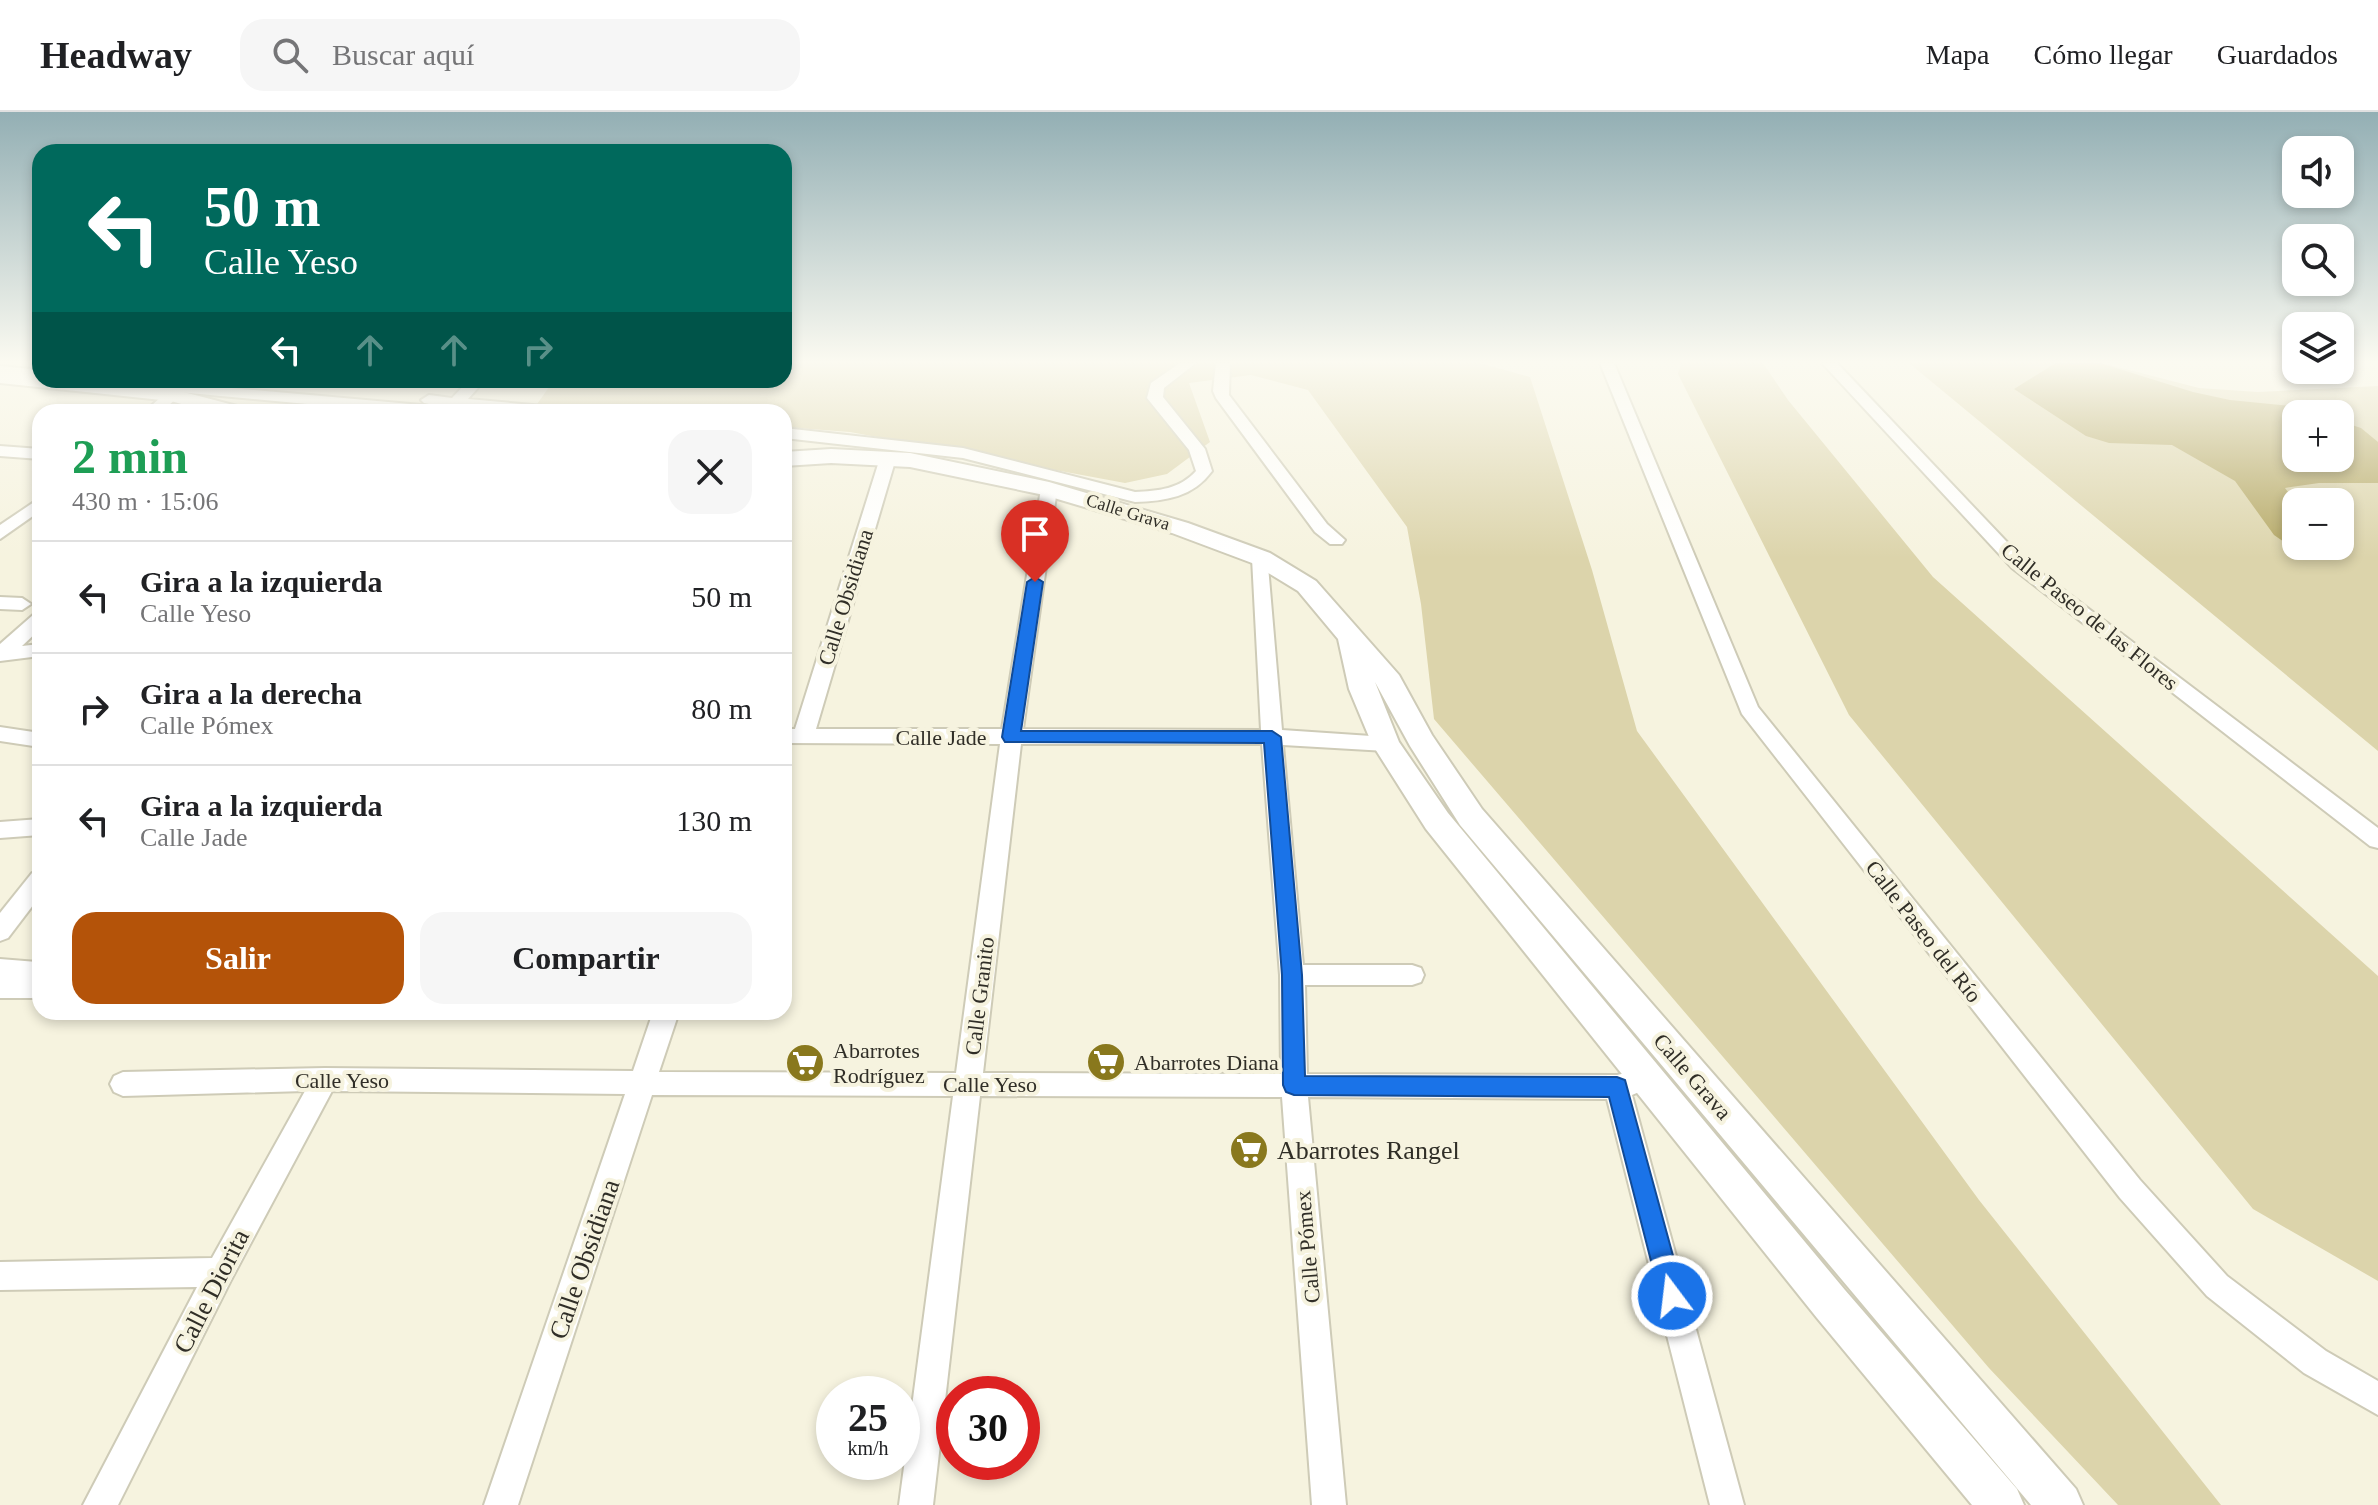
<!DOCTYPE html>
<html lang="es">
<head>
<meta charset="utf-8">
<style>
	body { margin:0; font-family:"Times New Roman",serif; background:#f6f6f6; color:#202124; height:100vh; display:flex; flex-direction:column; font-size:30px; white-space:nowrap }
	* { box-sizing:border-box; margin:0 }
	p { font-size:26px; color:#757577 }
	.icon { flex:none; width:44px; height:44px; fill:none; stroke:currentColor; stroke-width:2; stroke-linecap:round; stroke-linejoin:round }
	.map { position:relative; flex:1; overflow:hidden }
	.side { position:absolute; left:32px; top:292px; width:760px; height:616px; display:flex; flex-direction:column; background:#fff; border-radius:24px; box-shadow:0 4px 12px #0003 }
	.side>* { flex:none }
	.top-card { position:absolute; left:32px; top:32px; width:760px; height:244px; border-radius:24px; box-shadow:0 4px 12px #0003; background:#00695c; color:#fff; overflow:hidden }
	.controls { position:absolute; left:2282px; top:24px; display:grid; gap:16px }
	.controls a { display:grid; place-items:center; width:72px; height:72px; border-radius:16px; background:#fff; box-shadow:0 4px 12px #0003; font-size:40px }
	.speed { position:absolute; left:816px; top:1264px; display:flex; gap:16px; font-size:40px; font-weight:700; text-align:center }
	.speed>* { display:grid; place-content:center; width:104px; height:104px; border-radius:50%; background:#fff; box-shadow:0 4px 12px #0003; line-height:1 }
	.speed small { font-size:20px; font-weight:400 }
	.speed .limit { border:12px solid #d22; background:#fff; color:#111 }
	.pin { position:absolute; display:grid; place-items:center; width:68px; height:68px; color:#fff; margin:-82px -34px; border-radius:50% 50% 50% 0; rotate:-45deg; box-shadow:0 0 8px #0007 }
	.pin .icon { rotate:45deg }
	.me { position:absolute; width:88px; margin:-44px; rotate:345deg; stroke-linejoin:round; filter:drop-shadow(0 0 6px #0008) }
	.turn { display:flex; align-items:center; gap:28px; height:168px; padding:0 40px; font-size:36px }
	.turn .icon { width:104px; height:104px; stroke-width:2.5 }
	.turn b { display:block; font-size:56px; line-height:68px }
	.lanes { display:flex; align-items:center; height:76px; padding:0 40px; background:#0003; justify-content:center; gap:40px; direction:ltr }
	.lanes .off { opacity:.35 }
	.round { display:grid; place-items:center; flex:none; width:84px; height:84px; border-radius:24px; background:#f6f6f6 }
	.summary { display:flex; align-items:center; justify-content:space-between; height:136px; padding:0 40px }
	h1 { font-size:48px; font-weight:600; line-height:60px; color:#1e9e55 }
	.button { display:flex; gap:16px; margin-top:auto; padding:16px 40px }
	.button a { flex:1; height:92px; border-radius:24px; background:#b45309; color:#fff; font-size:32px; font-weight:600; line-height:92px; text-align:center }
	.button a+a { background:#f6f6f6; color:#202124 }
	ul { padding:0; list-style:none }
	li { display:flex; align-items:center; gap:24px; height:112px; padding:0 40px; border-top:2px solid #e0e0e0 }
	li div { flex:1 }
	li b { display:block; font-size:30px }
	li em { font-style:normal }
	header { display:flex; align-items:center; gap:48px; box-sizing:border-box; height:112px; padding:0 40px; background:#fff; border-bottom:2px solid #e0e0e0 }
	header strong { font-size:38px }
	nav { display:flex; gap:44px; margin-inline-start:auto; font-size:28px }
	.search { width:560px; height:72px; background:#f6f6f6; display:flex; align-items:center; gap:20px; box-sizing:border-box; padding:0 28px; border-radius:24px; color:#757577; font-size:30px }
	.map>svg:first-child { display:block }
</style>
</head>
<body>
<header>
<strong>Headway</strong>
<div class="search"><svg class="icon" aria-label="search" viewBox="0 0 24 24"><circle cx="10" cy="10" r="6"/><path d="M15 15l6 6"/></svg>Buscar aquí</div>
<nav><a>Mapa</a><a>Cómo llegar</a><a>Guardados</a></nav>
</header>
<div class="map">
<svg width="2378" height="1393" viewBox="0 0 2378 1393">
	<rect width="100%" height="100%" fill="#f6f3df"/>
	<g fill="#dcd4ab" fill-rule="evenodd">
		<path d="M 784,251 L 1480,251 L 1530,265 L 1592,458 L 1637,619 L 1979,1088 L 2221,1393 L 2118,1393 L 1989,1256 L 1434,607 L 1421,492 L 1407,415 L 1308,278 L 1251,263 L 1189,271 L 1210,330 L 1167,362 L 1125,371 L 850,320 L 784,315 L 784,300 L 594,300 L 535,295 L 554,268 L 784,268 Z"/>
		<path d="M 1681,251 L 1763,251 L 1788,288 L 1933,465 L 2378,864 L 2378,1169 L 2253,1097 L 1849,603 L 1678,262 Z"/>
		<path d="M 1909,251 L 2102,251 L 2199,276 L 2258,280 L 2378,274 L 2378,639 ZM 2296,302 L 2340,302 L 2340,346 L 2296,346 ZM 2296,390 L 2340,390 L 2340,434 L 2296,434 Z"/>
	</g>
	<path fill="#b5a865" d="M 2056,251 L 2100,251 L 2193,280 L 2230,288 L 2302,295 L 2321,302 L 2296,302 L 2296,346 L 2340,346 L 2340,309 L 2361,316 L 2378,330 L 2378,371 L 2319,371 L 2285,376 L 2296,391 L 2296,432 L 2287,432 L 2274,423 L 2235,369 L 2172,333 L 2109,331 L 2086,324 L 2014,277 Z"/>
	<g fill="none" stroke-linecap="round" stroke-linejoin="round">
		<defs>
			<g id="minor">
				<path d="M 1180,251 L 1196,251 L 1164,276 L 1163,285 L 1205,337 L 1212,359 C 1193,385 1166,389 1135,390 L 963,346 L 784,326 L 784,316 L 963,336 L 1135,380 C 1158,379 1180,377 1196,359 L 1189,338 L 1147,286 L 1151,271 Z"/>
				<path d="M 1216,251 L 1230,251 L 1229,283 L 1327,412 L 1345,428 L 1342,432 L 1330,432 L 1315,420 L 1216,286 L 1213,279 Z"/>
				<path d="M 1600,251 L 1614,251 L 1758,595 L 2140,1068 L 2227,1164 L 2326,1239 L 2378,1269 L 2378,1303 L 2304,1261 L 2207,1184 L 2120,1086 L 1742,602 Z"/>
				<path d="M 1822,251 L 1837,251 L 2024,448 L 2378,716 L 2378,736 L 2370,734 L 2012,456 Z"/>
				<path d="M 0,254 L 40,258 L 40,268 L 0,264 Z"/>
				<path d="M 84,268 L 142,268 L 444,295 L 424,291 L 421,288 L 429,283 L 452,286 L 469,268 L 485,268 L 468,287 L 555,295 L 563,300 L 506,300 L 460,296 L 454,300 L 392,300 L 178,280 L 177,286 L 161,300 L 144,300 L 168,279 L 92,273 Z"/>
				<path d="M 0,334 L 40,337 L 40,347 L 0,344 Z"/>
				<path d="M 888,341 L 896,346 L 816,617 L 1002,617 L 1041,377 L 1049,372 L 1057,377 L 1023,617 L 1261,618 L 1252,446 L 1255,442 L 1267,442 L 1282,618 L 1386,625 L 1393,627 L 1396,632 L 1393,637 L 1386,639 L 1283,633 L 1303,853 L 1412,853 L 1421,856 L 1424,863 L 1421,870 L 1412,873 L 1305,873 L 1307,962 L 1617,963 L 1630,960 L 1639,964 L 1643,972 L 1639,980 L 1632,983 L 1744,1393 L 1710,1393 L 1607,987 L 1308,985 L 1346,1393 L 1312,1393 L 1282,985 L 980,984 L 933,1393 L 899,1393 L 953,984 L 652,983 L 518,1393 L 484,1393 L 625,982 L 332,979 L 230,1170 L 118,1393 L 83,1393 L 197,1175 L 0,1178 L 0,1150 L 212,1146 L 305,979 L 123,984 L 114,980 L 110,972 L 114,964 L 123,960 L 325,956 L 633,959 L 653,900 L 679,900 L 659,960 L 956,961 L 1000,632 L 784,631 L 784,617 L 795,617 L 880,346 ZM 1021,632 L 1262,632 L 1280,863 L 1281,962 L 983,961 Z"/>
				<path d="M 40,386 L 40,399 L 0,427 L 0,413 Z"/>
				<path d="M 0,485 L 22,486 L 31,492 L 22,498 L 0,497 Z"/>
				<path d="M 40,501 L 40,517 L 22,534 L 40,532 L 40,544 L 0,549 L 0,532 L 33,503 Z"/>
				<path d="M 0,615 L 40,621 L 40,635 L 0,629 Z"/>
				<path d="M 40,707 L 40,723 L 0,726 L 0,710 Z"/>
				<path d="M 40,758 L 40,784 L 8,826 L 0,829 L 0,801 L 32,761 Z"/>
				<path d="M 0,847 L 37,850 L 40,858 L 32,866 L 40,866 L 40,886 L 0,886 Z"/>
			</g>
			<g id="major">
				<path d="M 0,259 L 40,263 L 40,268 L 89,268 L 172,277 L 241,295 L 244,300 L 209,300 L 171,289 L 0,271 Z"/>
				<path d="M 831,337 L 910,341 L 1049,370 L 1188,411 L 1270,441 L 1316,469 L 1399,563 L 1432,623 L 1482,697 L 2076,1377 L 2083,1393 L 2031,1393 L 1460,713 L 1410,634 L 1375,570 L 1399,630 L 1448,701 L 1845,1178 L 2017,1377 L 2024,1393 L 1972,1393 L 1817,1206 L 1426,717 L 1372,632 L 1349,577 L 1338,527 L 1298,479 L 1252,451 L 1172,421 L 1044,383 L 910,355 L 831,351 L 784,354 L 784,340 Z"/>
			</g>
		</defs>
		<use href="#minor" stroke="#cecbb7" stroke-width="4"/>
		<use href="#major" stroke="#cecbb7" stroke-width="4"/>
		<use href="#minor" fill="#fff" fill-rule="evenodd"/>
		<use href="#major" fill="#fff" fill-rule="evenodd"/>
	</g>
	<linearGradient id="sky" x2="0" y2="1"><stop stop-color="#93afb4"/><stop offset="0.56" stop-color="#fbfaf1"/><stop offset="1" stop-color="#fbfaf1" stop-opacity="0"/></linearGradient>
	<rect width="2378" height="446" fill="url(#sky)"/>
	<path fill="#1a73e8" stroke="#114b97" stroke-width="2" d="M 1035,465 L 1043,470 L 1021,619 L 1272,619 L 1281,625 L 1302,863 L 1305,964 L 1617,965 L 1625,968 L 1684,1184 L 1681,1193 L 1672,1196 L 1664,1193 L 1660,1184 L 1609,985 L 1294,983 L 1286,980 L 1283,973 L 1282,863 L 1264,631 L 1005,630 L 1002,625 L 1027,470 Z"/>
	<defs>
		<symbol id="supermarket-disc" viewBox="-11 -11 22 22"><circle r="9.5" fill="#89781d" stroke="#f6f3df"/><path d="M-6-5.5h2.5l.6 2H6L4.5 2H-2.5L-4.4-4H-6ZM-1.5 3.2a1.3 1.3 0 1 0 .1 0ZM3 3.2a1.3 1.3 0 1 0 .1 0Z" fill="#fff"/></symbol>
	</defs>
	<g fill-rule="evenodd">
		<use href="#supermarket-disc" x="1084" y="928" width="44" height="44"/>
		<use href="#supermarket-disc" x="783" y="929" width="44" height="44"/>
		<use href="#supermarket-disc" x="1227" y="1016" width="44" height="44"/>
	</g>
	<g text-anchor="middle" stroke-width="8" stroke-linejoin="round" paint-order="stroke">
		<g font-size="18" fill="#302e27" stroke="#f6f3df">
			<text transform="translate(1128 400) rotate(17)" y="6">Calle Grava</text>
		</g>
		<g font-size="22" fill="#302e27" stroke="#f6f3df">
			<text transform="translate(845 485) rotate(-73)" y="8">Calle Obsidiana</text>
			<text transform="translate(2090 504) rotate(39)" y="8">Calle Paseo de las Flores</text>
			<text x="941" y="633">Calle Jade</text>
			<text transform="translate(1924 819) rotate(52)" y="8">Calle Paseo del Río</text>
			<text transform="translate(979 884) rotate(-83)" y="8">Calle Granito</text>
			<text transform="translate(1693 964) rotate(49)" y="8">Calle Grava</text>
			<text x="342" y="976">Calle Yeso</text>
			<text x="990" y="980">Calle Yeso</text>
			<text transform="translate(1307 1135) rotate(-95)" y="8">Calle Pómex</text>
		</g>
		<g font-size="22" fill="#302e27" stroke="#f6f3df" text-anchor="start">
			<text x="833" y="946">Abarrotes<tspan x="833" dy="25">Rodríguez</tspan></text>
			<text x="1134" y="958">Abarrotes Diana</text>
		</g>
		<g font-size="26" fill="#302e27" stroke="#f6f3df" text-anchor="start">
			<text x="1277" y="1047">Abarrotes Rangel</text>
		</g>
		<g font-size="26" fill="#302e27" stroke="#f6f3df">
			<text transform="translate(584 1147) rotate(-71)" y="9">Calle Obsidiana</text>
			<text transform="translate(211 1179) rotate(-63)" y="9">Calle Diorita</text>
		</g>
	</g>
</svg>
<div class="controls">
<a><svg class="icon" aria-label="sound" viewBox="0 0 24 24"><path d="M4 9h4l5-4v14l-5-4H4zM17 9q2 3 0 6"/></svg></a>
<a><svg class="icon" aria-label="search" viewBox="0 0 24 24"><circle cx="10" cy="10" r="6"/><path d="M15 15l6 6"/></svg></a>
<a><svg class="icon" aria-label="layers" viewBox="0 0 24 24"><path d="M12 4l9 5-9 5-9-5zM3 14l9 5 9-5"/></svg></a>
<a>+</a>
<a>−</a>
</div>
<div class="speed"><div>25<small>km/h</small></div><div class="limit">30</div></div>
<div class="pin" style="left:1035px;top:470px;background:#d93025"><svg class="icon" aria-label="arrive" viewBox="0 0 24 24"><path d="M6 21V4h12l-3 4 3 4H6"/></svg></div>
<svg class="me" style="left:1672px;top:1184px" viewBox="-20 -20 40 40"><circle r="17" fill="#1a73e8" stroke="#fff" stroke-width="3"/><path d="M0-11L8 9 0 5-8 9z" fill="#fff"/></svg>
<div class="top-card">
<div class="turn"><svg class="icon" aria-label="left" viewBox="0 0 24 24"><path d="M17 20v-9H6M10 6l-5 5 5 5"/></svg><div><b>50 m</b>Calle Yeso</div></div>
<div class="lanes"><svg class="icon" aria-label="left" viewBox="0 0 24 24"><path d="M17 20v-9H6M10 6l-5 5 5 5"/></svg><svg class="icon off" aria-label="ahead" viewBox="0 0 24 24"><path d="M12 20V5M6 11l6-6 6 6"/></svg><svg class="icon off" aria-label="ahead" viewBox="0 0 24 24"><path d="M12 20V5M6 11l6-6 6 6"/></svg><svg class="icon off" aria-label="right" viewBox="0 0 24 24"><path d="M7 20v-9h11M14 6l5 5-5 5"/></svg></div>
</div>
<section class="side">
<div class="summary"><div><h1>2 min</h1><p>430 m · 15:06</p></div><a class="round"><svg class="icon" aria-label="close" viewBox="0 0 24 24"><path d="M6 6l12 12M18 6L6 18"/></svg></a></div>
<ul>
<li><svg class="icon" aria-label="left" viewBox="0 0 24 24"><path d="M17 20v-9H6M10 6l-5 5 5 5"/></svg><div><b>Gira a la izquierda</b><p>Calle Yeso</p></div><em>50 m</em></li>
<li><svg class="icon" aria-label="right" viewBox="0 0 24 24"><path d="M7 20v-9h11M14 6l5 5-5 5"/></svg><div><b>Gira a la derecha</b><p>Calle Pómex</p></div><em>80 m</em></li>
<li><svg class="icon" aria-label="left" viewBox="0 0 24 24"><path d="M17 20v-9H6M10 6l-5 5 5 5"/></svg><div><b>Gira a la izquierda</b><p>Calle Jade</p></div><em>130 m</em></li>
</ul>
<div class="button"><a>Salir</a><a>Compartir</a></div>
</section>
</div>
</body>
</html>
